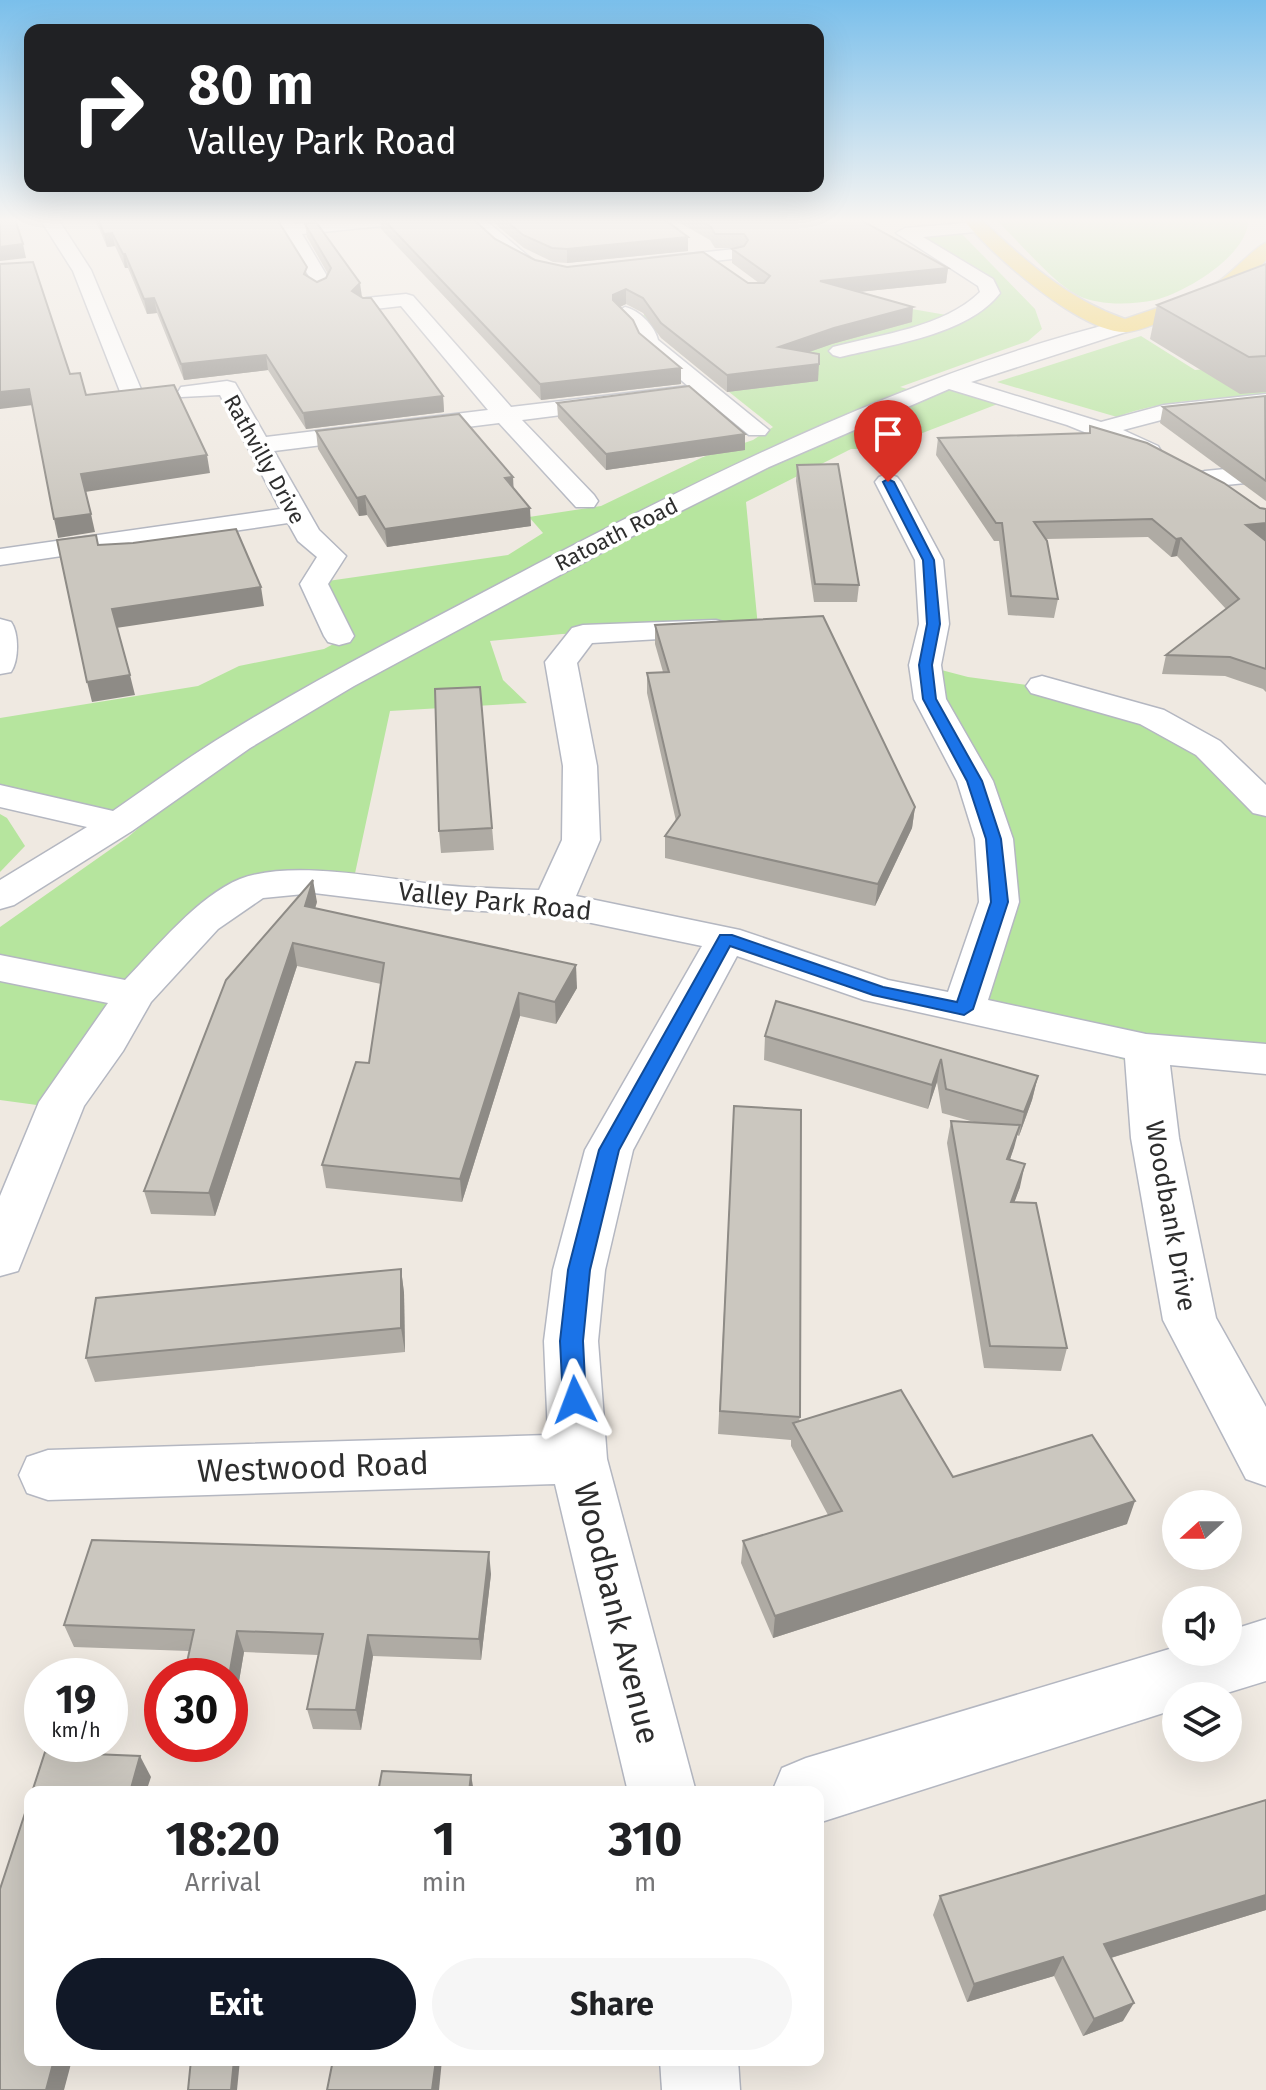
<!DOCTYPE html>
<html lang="en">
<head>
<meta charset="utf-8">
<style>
	body { margin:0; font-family:"Fira Sans",sans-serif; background:#f6f6f6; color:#202124; height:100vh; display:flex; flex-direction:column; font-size:30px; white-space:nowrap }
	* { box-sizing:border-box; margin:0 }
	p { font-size:26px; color:#757577 }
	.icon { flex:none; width:44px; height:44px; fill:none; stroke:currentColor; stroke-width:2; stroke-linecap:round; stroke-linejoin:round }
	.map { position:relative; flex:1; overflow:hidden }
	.side { position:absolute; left:24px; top:1786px; width:800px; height:280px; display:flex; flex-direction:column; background:#fff; border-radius:16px; box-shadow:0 8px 32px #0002 }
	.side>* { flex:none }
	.guide { position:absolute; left:24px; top:24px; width:800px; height:168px; border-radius:16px; box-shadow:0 8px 32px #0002; background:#202124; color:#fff; overflow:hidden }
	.needle { width:52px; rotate:249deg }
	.controls { position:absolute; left:1162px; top:1490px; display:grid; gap:16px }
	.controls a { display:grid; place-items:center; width:80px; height:80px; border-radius:50%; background:#fff; box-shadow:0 8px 32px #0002; font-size:40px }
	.speed { position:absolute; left:24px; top:1658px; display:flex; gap:16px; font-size:40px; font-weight:700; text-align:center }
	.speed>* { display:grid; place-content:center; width:104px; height:104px; border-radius:50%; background:#fff; box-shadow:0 8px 32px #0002; line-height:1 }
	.speed small { font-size:20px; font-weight:400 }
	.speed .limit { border:12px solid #d22; background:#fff; color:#111 }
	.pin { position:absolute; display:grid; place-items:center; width:68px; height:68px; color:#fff; margin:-82px -34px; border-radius:50% 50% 50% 0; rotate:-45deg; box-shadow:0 0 8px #0007 }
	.pin .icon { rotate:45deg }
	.me { position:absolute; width:88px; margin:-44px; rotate:357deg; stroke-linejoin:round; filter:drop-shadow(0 0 6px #0008) }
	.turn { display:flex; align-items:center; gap:28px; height:168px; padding:0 32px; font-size:36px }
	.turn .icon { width:104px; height:104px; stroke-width:2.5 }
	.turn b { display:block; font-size:56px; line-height:68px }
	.eta { display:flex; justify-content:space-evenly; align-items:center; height:136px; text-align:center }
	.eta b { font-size:48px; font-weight:700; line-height:56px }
	.cta { display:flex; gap:16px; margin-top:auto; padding:16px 32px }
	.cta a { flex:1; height:92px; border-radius:48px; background:#111827; color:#fff; font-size:32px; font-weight:700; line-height:92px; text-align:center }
	.cta a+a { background:#f6f6f6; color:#202124 }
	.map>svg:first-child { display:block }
</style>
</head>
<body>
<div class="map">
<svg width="1266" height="2090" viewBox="0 0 1266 2090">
	<rect width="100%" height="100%" fill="#efe9e1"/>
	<g fill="#b6e59e">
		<path d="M 995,219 L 1248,219 C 1250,254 1185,293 1155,300 C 1131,305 1099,306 1077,295 C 1051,281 1018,240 995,219 Z"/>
		<path d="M 960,232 L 1035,309 L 1042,329 L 1028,341 L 900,387 L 926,394 L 951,383 L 1008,400 L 881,449 L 851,449 L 746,502 L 758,627 L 562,634 L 490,641 L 503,680 L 527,703 L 390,711 L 351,892 L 315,890 L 241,902 L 203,921 L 59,1108 L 0,1100 L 0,927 L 128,837 L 239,743 L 111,819 L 0,796 L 0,718 L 198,686 L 239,666 L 324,649 L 341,640 L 314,583 L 508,555 L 543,533 L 529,517 L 601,506 L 703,457 L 753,440 L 773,427 L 675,349 L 641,317 L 645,314 L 883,304 L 958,317 L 991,293 L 917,237 Z"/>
		<path d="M 1141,336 L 1195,370 L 1242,366 L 1266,383 L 1266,395 C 1217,399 1163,399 1117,417 L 997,382 Z"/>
		<path d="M 926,666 L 968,677 L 1042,687 L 1152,717 L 1266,810 L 1266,1069 L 1140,1065 L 965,1009 L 1001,902 Z"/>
		<path d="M 0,814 L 7,818 L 25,846 L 0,872 Z"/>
	</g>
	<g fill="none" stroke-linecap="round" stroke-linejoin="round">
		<defs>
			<g id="minor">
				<path d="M 40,219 L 58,219 L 91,270 L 143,394 L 140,399 L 132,401 L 121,394 L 73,271 Z"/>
				<path d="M 273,219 L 291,219 L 295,224 L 347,219 L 411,219 L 403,224 L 302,234 L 330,281 L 325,291 L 318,293 L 309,287 L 312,281 Z"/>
				<path d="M 465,219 L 484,219 L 534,261 L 556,267 L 558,271 L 549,277 L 522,269 Z"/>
				<path d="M 979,222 L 985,223 L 988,227 L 985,231 L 923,237 L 993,279 L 1000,293 C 968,335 889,345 840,357 L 833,355 L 829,351 L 833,347 C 881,334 943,328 980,292 L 978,286 L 896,233 L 905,228 Z"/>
				<path d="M 735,249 L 741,250 L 744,254 L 741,258 L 650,268 L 641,263 L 650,258 Z"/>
				<path d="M 406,294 L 413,296 L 511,407 L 688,386 L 641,346 L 636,334 L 615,313 L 625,307 C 639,310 655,326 658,340 L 769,430 L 765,435 L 749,435 L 703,397 L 522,420 L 594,495 L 598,501 L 594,507 L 576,507 L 499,423 L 274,451 L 319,530 L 346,556 L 328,584 L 354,636 L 350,642 L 339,645 L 328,642 L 324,636 L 300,584 L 317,557 L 298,541 L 288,523 L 0,565 L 0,549 L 280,509 L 220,395 L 181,397 L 178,392 L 181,387 L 227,381 L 235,383 L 266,437 L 488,410 L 401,306 L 366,310 L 356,304 L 366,298 Z"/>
				<path d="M 1125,320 L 1132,322 L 1135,326 L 1132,330 L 971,382 L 1101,422 L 1164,405 L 1266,394 L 1266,408 L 1165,419 L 1123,430 L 1158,446 L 1161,451 L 1158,456 L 1149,458 L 1067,425 L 949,389 L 769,467 L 655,524 L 354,686 L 250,748 L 132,831 L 14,905 L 0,909 L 0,880 L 87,827 L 0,807 L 0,785 L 113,811 C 151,785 188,757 228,733 C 327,672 432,620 535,565 C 724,467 917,371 1125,320 Z"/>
				<path d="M 1266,465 L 1266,481 L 1205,487 L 1196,484 L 1192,479 L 1196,474 L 1205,471 Z"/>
				<path d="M 888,474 L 897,477 L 901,482 L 943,560 L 949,624 L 941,665 L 946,699 L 993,781 L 1013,839 L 1019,902 L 988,1000 L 1146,1034 L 1266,1044 L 1266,1074 L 1170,1065 L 1179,1138 L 1216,1318 L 1266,1407 L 1266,1486 L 1246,1479 L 1163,1320 L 1131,1138 L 1125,1058 L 864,1000 L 737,956 L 633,1150 L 605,1270 L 598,1341 L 607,1459 L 696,1792 L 628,1792 L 555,1484 L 48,1500 L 27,1493 L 19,1475 L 27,1457 L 48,1450 L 548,1435 L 544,1341 L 553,1270 L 585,1150 L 702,946 L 553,915 L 445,909 L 314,893 L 263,898 L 218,929 L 151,1002 L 123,1051 L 84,1106 L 18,1271 L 0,1276 L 0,1196 L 39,1102 L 108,1003 L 0,981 L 0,955 L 125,980 C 156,948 198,896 240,879 C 293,859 385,879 441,885 C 473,888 507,889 539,890 L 562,840 L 563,766 L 545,662 L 572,628 L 583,625 L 716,620 L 727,623 L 731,629 L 727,635 L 592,643 L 577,663 L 597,766 L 600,840 L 576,896 L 740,930 L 888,980 L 948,992 L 979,902 L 975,839 L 957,781 L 914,699 L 909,665 L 919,624 L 915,560 L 875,482 L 879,477 Z"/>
				<path d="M 0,619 L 11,622 C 19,633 19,660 11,672 L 0,674 Z"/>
				<path d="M 1042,676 L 1164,710 L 1220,741 L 1266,785 L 1266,816 L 1253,813 L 1196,755 L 1140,724 L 1031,693 L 1026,686 L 1031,679 Z"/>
				<path d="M 1266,1619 L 1266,1681 L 1217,1696 L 1176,1696 L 1176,1709 L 818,1823 L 818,1792 L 772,1792 L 782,1768 L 806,1758 L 1176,1647 L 1176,1652 L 1228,1652 L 1228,1631 Z"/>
				<path d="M 660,2060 L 738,2060 L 740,2090 L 662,2090 Z"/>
			</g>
			<path id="major" d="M 963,219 L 981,219 C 1025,261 1067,299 1125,319 C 1156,308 1190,299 1218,282 C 1231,274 1257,245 1266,243 L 1266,260 C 1248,282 1223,296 1196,307 C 1178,315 1145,330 1127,332 C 1083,335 989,253 963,219 Z"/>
		</defs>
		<use href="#minor" stroke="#b4b7c1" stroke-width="3"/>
		<use href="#major" stroke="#c9c9c9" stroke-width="3"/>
		<use href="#minor" fill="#fff" fill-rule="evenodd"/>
		<use href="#major" fill="#f2d163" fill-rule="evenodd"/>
	</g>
	<g fill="#afaba4">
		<path d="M 95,219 L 277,219 L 308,276 L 317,282 L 326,278 L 328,274 L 307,237 L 305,224 L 362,297 L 443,396 L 444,412 L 306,429 L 268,370 L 184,380 L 157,313 L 147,314 L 128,268 L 125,268 L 115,246 L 107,247 Z"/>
		<path d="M 380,219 L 473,219 L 495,239 L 535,260 L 567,267 L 759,283 L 732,263 L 732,249 L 734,248 L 715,248 L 710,240 L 673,219 L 859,219 L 948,268 L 946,283 L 858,292 L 912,322 L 832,344 L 809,352 L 818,381 L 727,392 L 661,338 L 643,313 L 626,304 L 620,307 L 639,333 L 681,368 L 681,384 L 541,400 L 381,229 Z"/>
		<path d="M 489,219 L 669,219 L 666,221 L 688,237 L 688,251 L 567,263 L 553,262 L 524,248 Z"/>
		<path d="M 1266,264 L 1266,392 L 1240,394 L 1150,339 L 1157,305 Z"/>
		<path d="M 1266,396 L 1266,501 L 1160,423 L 1163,407 Z"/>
		<path d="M 557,403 L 745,450 L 606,470 L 558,418 Z"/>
		<path d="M 1090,426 L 1266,541 L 1266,692 L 1263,689 L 1225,676 L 1162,674 L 1166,655 L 1226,609 L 1177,556 L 1171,557 L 1148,537 L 1046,539 L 1058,599 L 1054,618 L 1008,615 L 999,541 L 994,541 L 936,455 L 938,438 L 1089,433 Z"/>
		<path d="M 316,431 L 514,489 L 531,526 L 387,547 L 367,515 L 359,516 L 318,449 Z"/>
		<path d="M 797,465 L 859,585 L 857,602 L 814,602 L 796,481 Z"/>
		<path d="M 655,625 L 915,807 L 912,828 L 875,906 L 665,858 L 665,836 L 676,821 L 647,693 L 647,673 L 663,672 L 655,644 Z"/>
		<path d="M 480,687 L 494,850 L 441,853 L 439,831 Z"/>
		<path d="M 317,902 L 315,908 L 577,988 L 556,1024 L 520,1016 L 462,1202 L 326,1188 L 322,1165 L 369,1063 L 381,984 L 297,966 L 215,1216 L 151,1214 L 144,1191 Z"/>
		<path d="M 776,1001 L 1038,1076 L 1032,1100 L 1019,1136 L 1017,1135 L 1010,1160 L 1020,1187 L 1014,1202 L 1067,1348 L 1061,1371 L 984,1368 L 947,1143 L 951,1121 L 974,1122 L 942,1113 L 937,1082 L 928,1109 L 764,1060 L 765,1036 Z"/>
		<path d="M 734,1106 L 800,1417 L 799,1421 L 953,1477 L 1127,1524 L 773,1638 L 741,1563 L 743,1541 L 828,1515 L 791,1446 L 791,1440 L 718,1434 Z"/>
		<path d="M 401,1269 L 404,1293 L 405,1352 L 95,1382 L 86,1358 Z"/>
		<path d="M 491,1574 L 481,1660 L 373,1656 L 361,1730 L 313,1729 L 307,1709 L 318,1655 L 244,1652 L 232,1722 L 230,1722 L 230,1676 L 189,1651 L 74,1647 L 64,1625 Z"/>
		<path d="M 940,1896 L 1266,1910 L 1111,1958 L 1123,2021 L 1083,2036 L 1054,1976 L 967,2002 L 933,1915 Z"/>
	</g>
	<g fill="#8e8b86">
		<path d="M 112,233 L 115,246 L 107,247 L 104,234 Z"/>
		<path d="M 688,237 L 688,251 L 567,263 L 567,249 Z"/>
		<path d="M 23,244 L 26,258 L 0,261 L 0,247 Z"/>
		<path d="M 123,254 L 125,254 L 128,268 L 125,268 Z"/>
		<path d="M 948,268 L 946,283 L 819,296 L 820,281 Z"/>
		<path d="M 360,283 L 362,297 L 352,291 Z"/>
		<path d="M 626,289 L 626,304 L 613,310 L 613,295 Z"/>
		<path d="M 154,298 L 157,313 L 147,314 L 144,299 Z"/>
		<path d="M 913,307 L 912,322 L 832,344 L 778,363 L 779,347 L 834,328 Z"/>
		<path d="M 266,355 L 268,370 L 184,380 L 181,364 Z"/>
		<path d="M 819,364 L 818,381 L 727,392 L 727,375 Z"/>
		<path d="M 681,368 L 681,384 L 541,400 L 540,384 Z"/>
		<path d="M 29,389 L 33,405 L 0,409 L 0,392 Z"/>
		<path d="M 443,396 L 444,412 L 306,429 L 303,413 Z"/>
		<path d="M 745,434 L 745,450 L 606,470 L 606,454 Z"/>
		<path d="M 207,455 L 210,473 L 85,492 L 81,474 Z"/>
		<path d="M 513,477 L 514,495 L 505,478 Z"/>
		<path d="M 365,496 L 367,515 L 359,516 L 357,498 Z"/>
		<path d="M 530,508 L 531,526 L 387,547 L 385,529 Z"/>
		<path d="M 91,514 L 95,532 L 58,538 L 54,519 Z"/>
		<path d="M 1266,523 L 1266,540 L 1241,542 L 1246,525 Z"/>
		<path d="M 1181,538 L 1177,556 L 1171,557 L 1176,539 Z"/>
		<path d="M 261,587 L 264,606 L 116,628 L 112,609 Z"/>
		<path d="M 130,675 L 135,695 L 92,702 L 87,682 Z"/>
		<path d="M 915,807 L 912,828 L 875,906 L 878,884 Z"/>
		<path d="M 313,880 L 317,902 L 309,928 L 305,906 Z"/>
		<path d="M 293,943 L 297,966 L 215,1216 L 209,1193 Z"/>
		<path d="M 576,965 L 577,988 L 556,1024 L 555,1002 Z"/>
		<path d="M 519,993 L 520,1016 L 462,1202 L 460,1179 Z"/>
		<path d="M 941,1059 L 937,1082 L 928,1109 L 932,1085 Z"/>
		<path d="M 1038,1076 L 1032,1100 L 1019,1136 L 1024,1112 Z"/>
		<path d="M 1020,1125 L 1014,1148 L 1002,1181 L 1007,1159 Z"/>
		<path d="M 1025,1164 L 1020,1187 L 1006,1225 L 1011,1202 Z"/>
		<path d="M 401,1269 L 404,1293 L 405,1352 L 401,1328 Z"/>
		<path d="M 1135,1501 L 1127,1524 L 773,1638 L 775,1616 Z"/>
		<path d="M 489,1552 L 491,1574 L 481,1660 L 479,1639 Z"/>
		<path d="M 237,1631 L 244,1652 L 232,1722 L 230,1717 L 230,1676 L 229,1676 Z"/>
		<path d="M 368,1635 L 373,1656 L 361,1730 L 356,1710 Z"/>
		<path d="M 140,1756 L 151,1777 L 146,1792 L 130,1792 Z"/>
		<path d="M 471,1775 L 474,1792 L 469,1792 Z"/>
		<path d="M 1266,1895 L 1266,1910 L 1094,1963 L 1104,1944 Z"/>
		<path d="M 1063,1957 L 1054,1976 L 967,2002 L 974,1984 Z"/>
		<path d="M 1134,2003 L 1123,2021 L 1083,2036 L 1094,2019 Z"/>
		<path d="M 54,2060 L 72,2060 L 64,2090 L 46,2090 Z"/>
		<path d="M 234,2060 L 240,2060 L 237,2090 L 231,2090 Z"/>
		<path d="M 436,2060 L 442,2060 L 439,2090 L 432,2090 Z"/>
	</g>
	<g fill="#cbc7bf" stroke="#8e8b86" stroke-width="2">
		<path d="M 15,219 L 23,244 L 0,247 L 0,221 Z"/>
		<path d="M 98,219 L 277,219 L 307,267 L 304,274 L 317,282 L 326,278 L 331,268 L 305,224 L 316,222 L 360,283 L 352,291 L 363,298 L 371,298 L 443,396 L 303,413 L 266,355 L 181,364 L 154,298 L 144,299 L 125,254 L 123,254 L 112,233 L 104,234 Z"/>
		<path d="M 383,219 L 473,219 L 495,239 L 535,260 L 567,267 L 703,252 L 748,283 L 764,283 L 770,276 L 732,249 L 744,246 L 748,240 L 744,234 L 715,234 L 711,227 L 698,219 L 859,219 L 948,268 L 820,281 L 913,307 L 834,328 L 779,347 L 819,354 L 819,364 L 727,375 L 661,323 L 643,298 L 626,289 L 613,295 L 613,300 L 633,320 L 639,333 L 681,368 L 540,384 Z"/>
		<path d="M 504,219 L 664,219 L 688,237 L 567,249 L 552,248 L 523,235 Z"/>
		<path d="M 33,262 L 70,374 L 80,373 L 86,395 L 174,385 L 207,455 L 81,474 L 91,514 L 54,519 L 29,389 L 0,392 L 0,264 Z"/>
		<path d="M 1266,264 L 1266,356 L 1249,357 L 1157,305 Z"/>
		<path d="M 689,386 L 745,434 L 606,454 L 557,403 Z"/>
		<path d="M 1265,396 L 1266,481 L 1163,407 Z"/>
		<path d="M 459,414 L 513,477 L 505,478 L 530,508 L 385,529 L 365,496 L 357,498 L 316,431 Z"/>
		<path d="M 1090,426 L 1147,443 L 1224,483 L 1260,508 L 1266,509 L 1266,523 L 1246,525 L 1266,541 L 1266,669 L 1230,657 L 1166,655 L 1239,599 L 1181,538 L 1176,539 L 1152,519 L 1034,522 L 1047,541 L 1058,599 L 1011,596 L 1002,523 L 996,523 L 938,438 L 1090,433 Z"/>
		<path d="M 838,464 L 859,585 L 815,584 L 797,465 Z"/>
		<path d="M 236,529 L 261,587 L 112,609 L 130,675 L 87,682 L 57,540 L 96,535 L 98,545 L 133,543 Z"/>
		<path d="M 823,616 L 915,807 L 878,884 L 665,836 L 680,815 L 647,673 L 669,672 L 655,625 Z"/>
		<path d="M 480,687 L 492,828 L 439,831 L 435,689 Z"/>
		<path d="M 313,880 L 305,906 L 576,965 L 555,1002 L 519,993 L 460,1179 L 322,1165 L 356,1062 L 369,1063 L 384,963 L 293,943 L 209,1193 L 144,1191 L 226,980 Z"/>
		<path d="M 776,1001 L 1038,1076 L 1024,1112 L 946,1089 L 941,1059 L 932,1085 L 765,1036 Z"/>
		<path d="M 734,1106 L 801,1110 L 800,1417 L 720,1411 Z"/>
		<path d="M 951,1121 L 1020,1125 L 1007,1159 L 1025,1164 L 1011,1202 L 1036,1203 L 1067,1348 L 990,1346 Z"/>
		<path d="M 401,1269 L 401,1328 L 86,1358 L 96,1298 Z"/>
		<path d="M 901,1390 L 953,1477 L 1092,1435 L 1135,1501 L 775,1616 L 743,1541 L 842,1511 L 793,1423 Z"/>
		<path d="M 92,1540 L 489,1552 L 479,1639 L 368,1635 L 356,1710 L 307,1709 L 323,1634 L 237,1631 L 229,1676 L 184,1676 L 194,1630 L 64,1625 Z"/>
		<path d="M 45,1752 L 140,1756 L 130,1792 L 32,1792 Z"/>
		<path d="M 382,1771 L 471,1775 L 469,1792 L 378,1792 Z"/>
		<path d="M 30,1798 L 30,2060 L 54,2060 L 46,2090 L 0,2090 L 0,1889 Z"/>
		<path d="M 1266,1800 L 1266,1895 L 1104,1944 L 1134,2003 L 1094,2019 L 1063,1957 L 974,1984 L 940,1896 Z"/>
		<path d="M 191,2060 L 234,2060 L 231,2090 L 188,2090 Z"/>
		<path d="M 333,2060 L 436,2060 L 432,2090 L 327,2090 Z"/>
	</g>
	<linearGradient id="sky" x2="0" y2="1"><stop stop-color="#7abfeb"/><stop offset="0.43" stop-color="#f8f5f2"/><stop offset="1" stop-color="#f8f5f2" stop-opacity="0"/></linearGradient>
	<rect width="1266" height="512" fill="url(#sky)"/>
	<path fill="#1a73e8" stroke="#114b97" stroke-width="2" d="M 888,479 L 894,482 L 934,560 L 940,624 L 932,665 L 936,699 L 982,781 L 1001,839 L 1008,902 L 973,1009 L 964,1015 L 873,995 L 730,946 L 619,1150 L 590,1270 L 583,1341 L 586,1400 L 583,1407 L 575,1410 L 566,1407 L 563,1400 L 560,1341 L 568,1270 L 599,1150 L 720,935 L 732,935 L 883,987 L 957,1002 L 991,902 L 986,839 L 967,781 L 923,699 L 919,665 L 927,624 L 923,560 L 883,482 Z"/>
	<g text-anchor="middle" stroke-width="7" stroke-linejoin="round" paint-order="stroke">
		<g font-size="22" fill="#2e2e2e" stroke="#fff">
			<text transform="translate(265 459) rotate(61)" y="8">Rathvilly Drive</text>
			<text transform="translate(616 534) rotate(-27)" y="8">Ratoath Road</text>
		</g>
		<g font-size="26" fill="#2e2e2e" stroke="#fff">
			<text transform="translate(495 901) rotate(6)" y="9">Valley Park Road</text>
			<text transform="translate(1171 1216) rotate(80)" y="9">Woodbank Drive</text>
		</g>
		<g font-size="32" fill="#2e2e2e" stroke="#fff">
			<text transform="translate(313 1467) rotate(-2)" y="11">Westwood Road</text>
			<text transform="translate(617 1613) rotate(76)" y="11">Woodbank Avenue</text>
		</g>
	</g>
</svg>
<div class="controls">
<a><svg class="needle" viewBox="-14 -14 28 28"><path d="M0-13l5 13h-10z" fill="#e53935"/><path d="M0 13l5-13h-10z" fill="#757577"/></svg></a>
<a><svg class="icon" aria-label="sound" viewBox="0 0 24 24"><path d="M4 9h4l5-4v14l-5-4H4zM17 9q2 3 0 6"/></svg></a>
<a><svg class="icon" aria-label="layers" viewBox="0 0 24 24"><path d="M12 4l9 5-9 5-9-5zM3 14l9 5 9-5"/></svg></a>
</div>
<div class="speed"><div>19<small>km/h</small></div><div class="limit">30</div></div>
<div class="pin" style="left:888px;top:482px;background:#d93025"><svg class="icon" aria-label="arrive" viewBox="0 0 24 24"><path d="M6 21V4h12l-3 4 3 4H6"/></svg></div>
<svg class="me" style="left:575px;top:1400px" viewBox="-20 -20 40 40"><path d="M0-17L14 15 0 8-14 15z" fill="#1a73e8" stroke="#fff" stroke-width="4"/></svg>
<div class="guide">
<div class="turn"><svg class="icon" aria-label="right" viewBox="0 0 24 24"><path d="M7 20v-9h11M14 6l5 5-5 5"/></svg><div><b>80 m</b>Valley Park Road</div></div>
</div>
<section class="side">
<div class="eta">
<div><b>18:20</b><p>Arrival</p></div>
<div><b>1</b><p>min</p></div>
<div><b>310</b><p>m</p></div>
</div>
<div class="cta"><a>Exit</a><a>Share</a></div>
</section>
</div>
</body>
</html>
